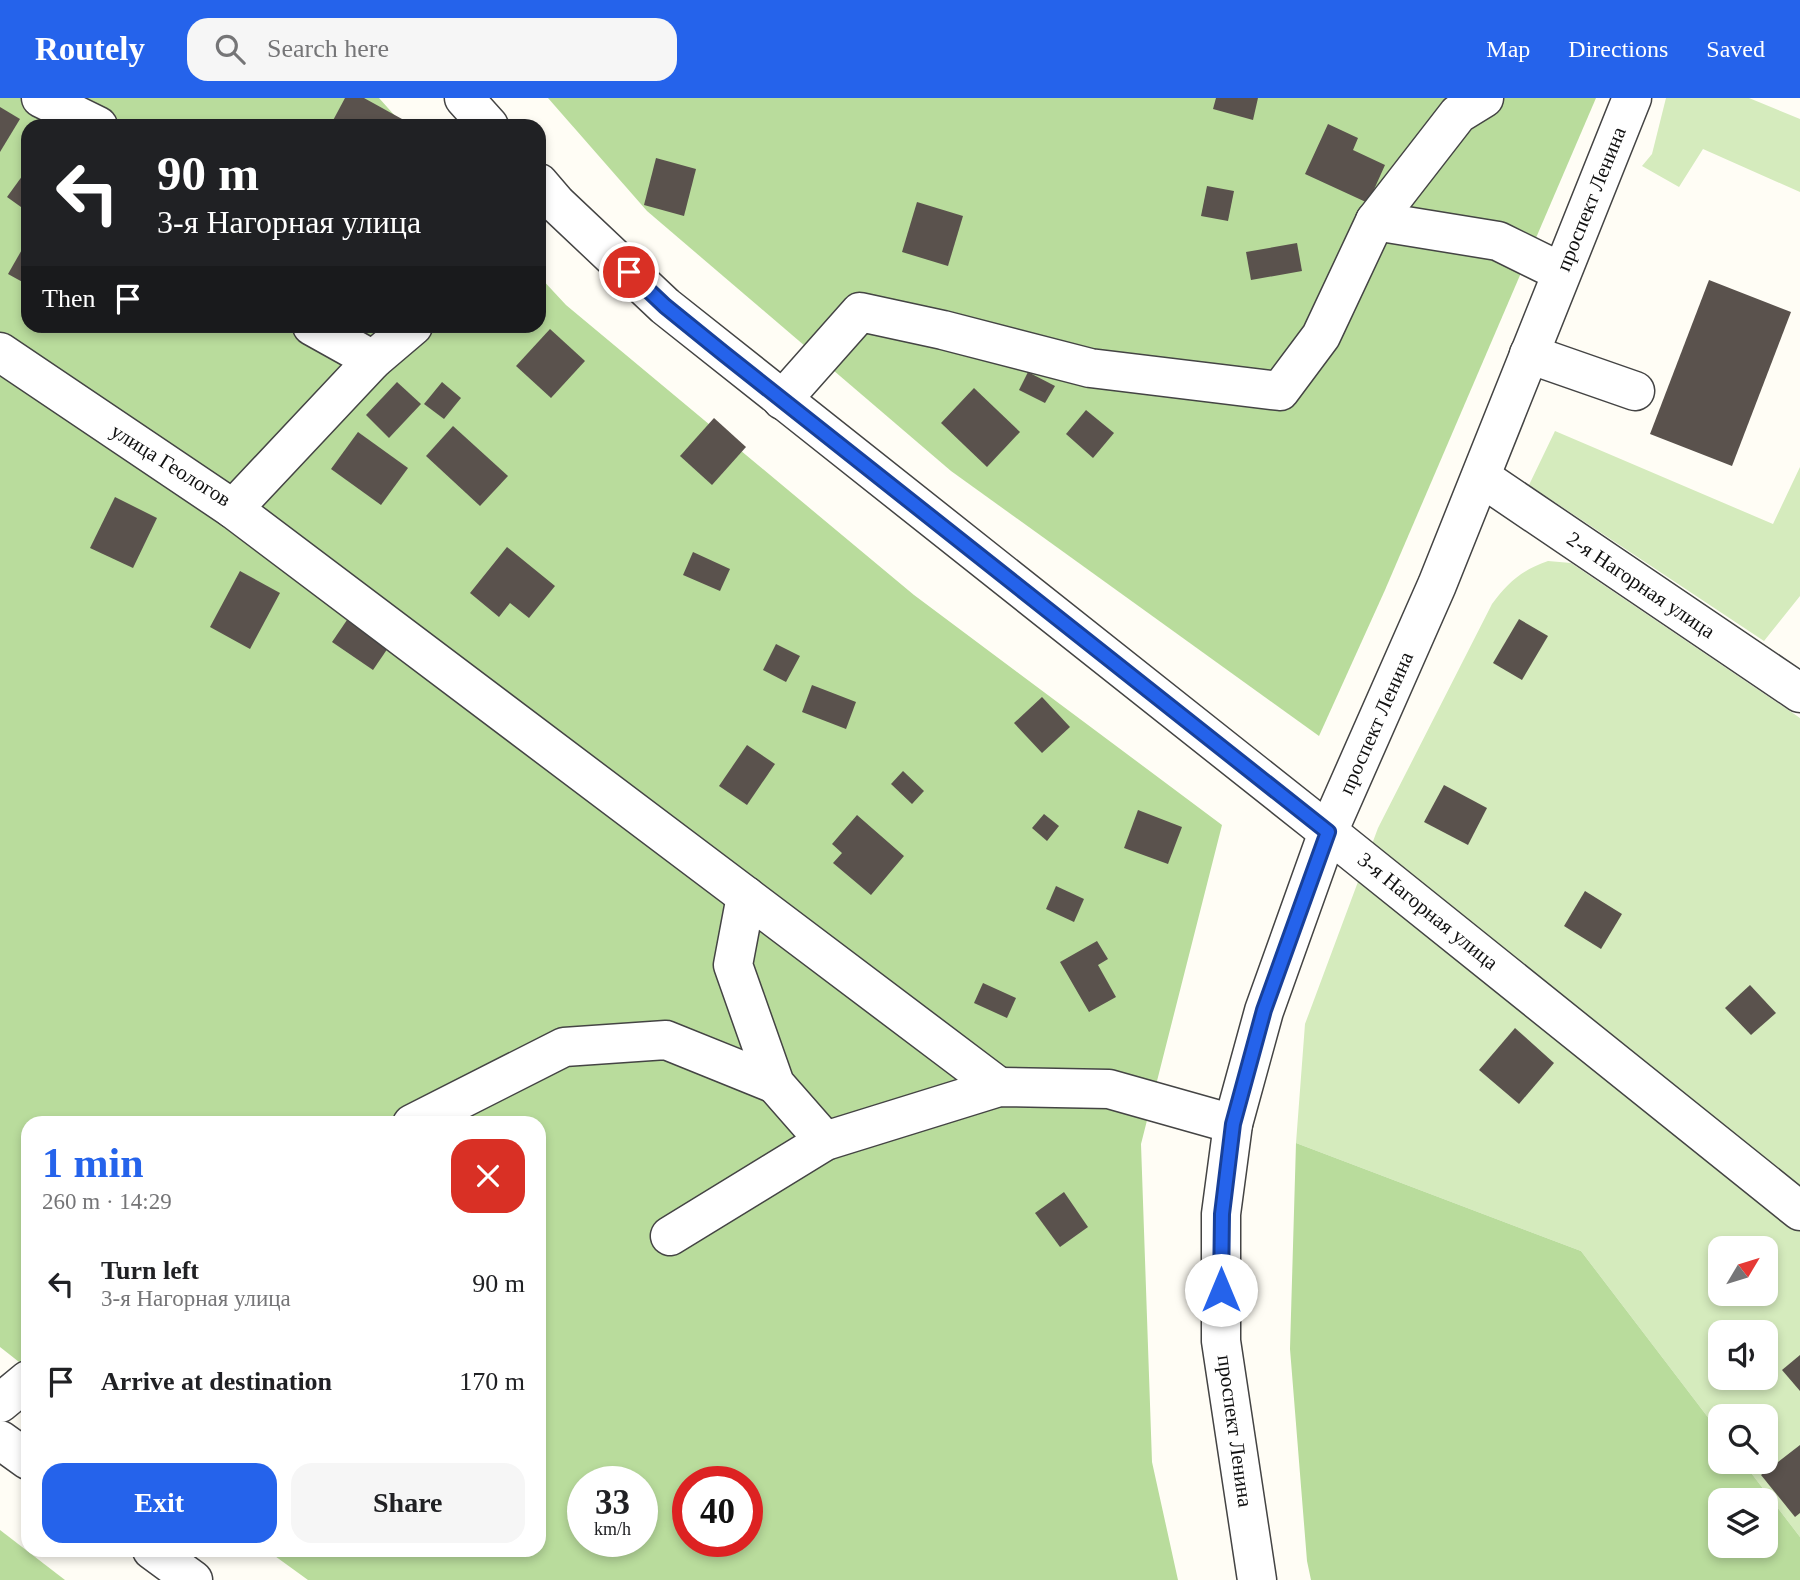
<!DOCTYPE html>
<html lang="en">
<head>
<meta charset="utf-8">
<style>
	body { margin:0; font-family:"Times New Roman",serif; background:#f6f6f6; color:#202124; height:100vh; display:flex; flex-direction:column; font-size:26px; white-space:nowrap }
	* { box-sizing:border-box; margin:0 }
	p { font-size:23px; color:#757577 }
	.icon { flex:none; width:38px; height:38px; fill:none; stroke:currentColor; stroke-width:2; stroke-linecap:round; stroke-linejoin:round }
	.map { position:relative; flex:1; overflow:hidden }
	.details { position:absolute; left:21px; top:1018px; width:525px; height:441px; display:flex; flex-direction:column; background:#fff; border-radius:21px; box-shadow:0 4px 10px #0003 }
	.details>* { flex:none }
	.hud { position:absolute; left:21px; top:21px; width:525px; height:214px; border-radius:21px; box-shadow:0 4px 10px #0003; background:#202124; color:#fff; overflow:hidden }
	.needle { width:46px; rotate:52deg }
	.controls { position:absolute; left:1708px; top:1138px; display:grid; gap:14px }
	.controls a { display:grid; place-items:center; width:70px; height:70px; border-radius:14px; background:#fff; box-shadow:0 4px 10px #0003; font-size:35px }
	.speed { position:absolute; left:567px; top:1368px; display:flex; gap:14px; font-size:35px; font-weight:700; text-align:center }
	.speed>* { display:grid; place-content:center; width:91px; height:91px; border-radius:50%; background:#fff; box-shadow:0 4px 10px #0003; line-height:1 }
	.speed small { font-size:18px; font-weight:400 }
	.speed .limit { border:10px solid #d22; background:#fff; color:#111 }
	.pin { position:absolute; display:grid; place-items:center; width:60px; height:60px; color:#fff; margin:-30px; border:4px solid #fff; border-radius:50%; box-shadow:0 2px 7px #0007 }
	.me { position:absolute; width:77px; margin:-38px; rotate:0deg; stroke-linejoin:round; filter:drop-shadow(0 0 5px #0008) }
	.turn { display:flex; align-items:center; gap:24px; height:147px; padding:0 21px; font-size:32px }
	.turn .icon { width:91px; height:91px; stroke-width:2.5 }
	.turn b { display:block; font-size:49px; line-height:60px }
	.then { display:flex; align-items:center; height:66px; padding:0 21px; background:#0003; gap:14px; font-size:26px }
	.round { display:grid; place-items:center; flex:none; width:74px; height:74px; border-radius:21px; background:#f6f6f6 }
	.headline { display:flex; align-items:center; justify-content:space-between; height:119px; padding:0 21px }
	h1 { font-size:42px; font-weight:700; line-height:52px; color:#2563eb }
	.action { display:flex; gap:14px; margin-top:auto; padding:14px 21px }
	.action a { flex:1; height:80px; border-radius:21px; background:#2563eb; color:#fff; font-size:28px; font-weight:700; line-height:80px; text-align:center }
	.action a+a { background:#f6f6f6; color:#202124 }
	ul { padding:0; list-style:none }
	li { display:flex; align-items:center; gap:21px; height:98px; padding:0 21px }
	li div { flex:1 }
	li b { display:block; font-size:26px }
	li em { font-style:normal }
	header { display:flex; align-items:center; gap:42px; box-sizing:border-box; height:98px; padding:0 35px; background:#2563eb; color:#fff }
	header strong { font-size:33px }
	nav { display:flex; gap:38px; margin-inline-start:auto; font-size:24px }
	.search { width:490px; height:63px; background:#f6f6f6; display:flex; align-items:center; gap:18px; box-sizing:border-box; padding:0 24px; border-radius:21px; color:#757577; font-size:26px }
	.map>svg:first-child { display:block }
</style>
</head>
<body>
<header>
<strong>Routely</strong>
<div class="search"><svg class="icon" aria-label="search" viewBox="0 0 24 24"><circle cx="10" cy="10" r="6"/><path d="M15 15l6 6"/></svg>Search here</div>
<nav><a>Map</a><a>Directions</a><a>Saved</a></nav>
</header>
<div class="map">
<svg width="1800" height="1482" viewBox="0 0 1800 1482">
	<rect width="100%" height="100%" fill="#fffdf5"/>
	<g fill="#d5ebbd" fill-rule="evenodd">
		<path d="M 1666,0 L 1749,0 L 1800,21 L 1800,94 L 1703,51 L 1679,89 L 1642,68 L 1652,56 Z"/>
		<path d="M 1555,333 L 1773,426 L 1800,369 L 1800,498 L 1764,543 L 1529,387 Z"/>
		<path d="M 1548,463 L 1571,465 L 1800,620 L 1800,1439 L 1742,1363 L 1766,1363 L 1766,1318 L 1720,1318 L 1720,1335 L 1581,1153 L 1296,1045 L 1305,926 L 1378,730 L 1492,506 C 1508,484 1522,472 1548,463 ZM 1720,1150 L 1766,1150 L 1766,1195 L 1720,1195 ZM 1720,1234 L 1766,1234 L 1766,1279 L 1720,1279 Z"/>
	</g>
	<g fill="#b9dc9c" fill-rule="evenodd">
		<path d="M 0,0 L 379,0 L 404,28 L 28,28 L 28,228 L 539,228 L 539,178 L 566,207 L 914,497 L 1222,727 L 1141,1046 L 1152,1364 L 1178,1482 L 308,1482 L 268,1453 L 539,1452 L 539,1026 L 28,1026 L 28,1271 L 0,1249 ZM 583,1384 L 642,1384 L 642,1444 L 583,1444 ZM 688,1384 L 747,1384 L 747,1444 L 688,1444 Z"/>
		<path d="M 548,0 L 1596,0 L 1385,492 L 1319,638 L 951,373 L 647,113 Z"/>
		<path d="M 1296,1045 L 1581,1153 L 1720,1335 L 1720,1363 L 1742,1363 L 1800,1439 L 1800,1482 L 1311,1482 L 1307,1463 L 1290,1251 ZM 1720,1402 L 1766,1402 L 1766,1447 L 1720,1447 Z"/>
		<path d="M 0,1432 L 65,1482 L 0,1482 Z"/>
	</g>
	<g fill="#5a524d">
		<path d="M 345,0 L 364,0 L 402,21 L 398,28 L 330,28 Z"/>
		<path d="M 1216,0 L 1258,0 L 1253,22 L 1213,11 Z"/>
		<path d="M 0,9 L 20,21 L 0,54 Z"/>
		<path d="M 1328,26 L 1358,40 L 1353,52 L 1385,67 L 1368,105 L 1305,76 Z"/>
		<path d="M 656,60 L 696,71 L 684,118 L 644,107 Z"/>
		<path d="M 28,70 L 28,114 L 7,99 Z"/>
		<path d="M 1207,88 L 1234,93 L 1228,123 L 1201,118 Z"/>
		<path d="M 917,104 L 963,118 L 948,168 L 902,154 Z"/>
		<path d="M 28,141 L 28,187 L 8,176 Z"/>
		<path d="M 1297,145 L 1302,173 L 1251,182 L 1246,154 Z"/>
		<path d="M 1709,182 L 1791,214 L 1732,368 L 1650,336 Z"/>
		<path d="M 550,231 L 585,263 L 551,300 L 516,268 Z"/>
		<path d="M 1028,274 L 1055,288 L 1045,305 L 1019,292 Z"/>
		<path d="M 397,284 L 421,306 L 389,340 L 366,317 Z"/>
		<path d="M 442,284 L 461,300 L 444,321 L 424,306 Z"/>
		<path d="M 974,290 L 1020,334 L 987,369 L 941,325 Z"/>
		<path d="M 1086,312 L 1114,335 L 1093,360 L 1066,336 Z"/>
		<path d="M 714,320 L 746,349 L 712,387 L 680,358 Z"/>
		<path d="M 453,328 L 508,378 L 480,408 L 426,358 Z"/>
		<path d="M 358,334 L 408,370 L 381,407 L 331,371 Z"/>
		<path d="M 115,399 L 157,420 L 133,470 L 90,450 Z"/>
		<path d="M 507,449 L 555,488 L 529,520 L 510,505 L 499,519 L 470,495 Z"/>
		<path d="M 693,454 L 730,471 L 720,493 L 683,477 Z"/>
		<path d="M 240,473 L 280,495 L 250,551 L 210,529 Z"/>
		<path d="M 1519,521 L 1548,538 L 1522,582 L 1493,565 Z"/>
		<path d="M 347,522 L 388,550 L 373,572 L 332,544 Z"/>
		<path d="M 776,546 L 800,558 L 786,584 L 763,572 Z"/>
		<path d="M 812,587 L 856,604 L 846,631 L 802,614 Z"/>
		<path d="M 1042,599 L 1070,629 L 1042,655 L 1014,625 Z"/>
		<path d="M 747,647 L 775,666 L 747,707 L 719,688 Z"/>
		<path d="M 903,673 L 924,693 L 912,706 L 891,686 Z"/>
		<path d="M 1444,687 L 1487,710 L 1468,747 L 1424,724 Z"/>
		<path d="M 1138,712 L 1182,729 L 1168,766 L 1124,750 Z"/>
		<path d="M 1044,716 L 1059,728 L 1047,743 L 1032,730 Z"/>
		<path d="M 857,717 L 904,758 L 871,797 L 833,765 L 842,755 L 832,746 Z"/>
		<path d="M 1056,788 L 1084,801 L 1074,824 L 1046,811 Z"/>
		<path d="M 1585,793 L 1622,816 L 1601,851 L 1564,828 Z"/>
		<path d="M 1097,843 L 1108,861 L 1098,867 L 1116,899 L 1089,914 L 1060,864 Z"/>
		<path d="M 983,885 L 1016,900 L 1007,920 L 974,905 Z"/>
		<path d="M 1750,887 L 1776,915 L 1751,937 L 1725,910 Z"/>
		<path d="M 1515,930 L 1554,965 L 1519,1006 L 1479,972 Z"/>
		<path d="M 1064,1094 L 1088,1129 L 1060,1149 L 1035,1115 Z"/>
		<path d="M 1800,1257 L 1800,1293 L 1782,1272 Z"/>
		<path d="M 1800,1347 L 1800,1415 L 1795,1419 L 1761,1377 Z"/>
	</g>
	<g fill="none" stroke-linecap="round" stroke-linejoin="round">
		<defs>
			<g id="minor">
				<path d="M 41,0 L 98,28"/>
				<path d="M 464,0 L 489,28"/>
				<path d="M 539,85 L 557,106 L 665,208 L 1328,734 L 1800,1113"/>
				<path d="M 1375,123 L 1498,143 L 1561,174"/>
				<path d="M 312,228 L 373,262"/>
				<path d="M 0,254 L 233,411 L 373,262 L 413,228"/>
				<path d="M 1529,256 L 1635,293"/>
				<path d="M 782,302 L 860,214 L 943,232 L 1090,270 L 1280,293 L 1321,238 L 1375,123 L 1458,16 L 1484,0"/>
				<path d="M 1481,379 L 1800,595"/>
				<path d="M 233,411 L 999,989"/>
				<path d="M 746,798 L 733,867 L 775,986 L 825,1043"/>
				<path d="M 412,1026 L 564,949 L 666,942 L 775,986"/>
				<path d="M 670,1138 L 825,1043 L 999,989 L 1109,991 L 1233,1026"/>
				<path d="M 0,1305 L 28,1282"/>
				<path d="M 0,1342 L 28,1362"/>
				<path d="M 152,1452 L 193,1482"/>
				<path d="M 1257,1482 L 1221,1243 L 1221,1116 L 1233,1026 L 1264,913 L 1328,734 L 1437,487 L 1632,0"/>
			</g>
		</defs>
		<use href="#minor" stroke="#444" stroke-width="41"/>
		<use href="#minor" stroke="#fff" stroke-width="38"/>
	</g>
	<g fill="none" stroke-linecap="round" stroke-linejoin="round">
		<defs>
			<path id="route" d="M 629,174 L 665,208 L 723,255 L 1328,734 L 1264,912 L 1233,1026 L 1222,1116 L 1221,1192"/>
		</defs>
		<use href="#route" stroke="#184099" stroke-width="18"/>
		<use href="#route" stroke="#2563eb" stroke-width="12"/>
	</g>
	<g text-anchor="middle" stroke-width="7" stroke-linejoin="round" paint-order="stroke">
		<g font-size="21" fill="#111" stroke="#fff">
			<text transform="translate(1591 101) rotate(-68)" y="7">проспект Ленина</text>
			<text transform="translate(171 367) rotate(32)" y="7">улица Геологов</text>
			<text transform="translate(1641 487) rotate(34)" y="7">2-я Нагорная улица</text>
			<text transform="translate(1376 625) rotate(-66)" y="7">проспект Ленина</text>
			<text transform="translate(1428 813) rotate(39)" y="7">3-я Нагорная улица</text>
			<text transform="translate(1235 1333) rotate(82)" y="7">проспект Ленина</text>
		</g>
	</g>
</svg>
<div class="controls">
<a><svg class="needle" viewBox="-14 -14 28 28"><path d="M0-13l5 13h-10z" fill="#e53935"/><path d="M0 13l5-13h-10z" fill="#757577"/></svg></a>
<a><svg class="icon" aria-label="sound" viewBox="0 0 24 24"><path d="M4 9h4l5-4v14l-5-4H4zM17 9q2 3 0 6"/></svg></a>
<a><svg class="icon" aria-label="search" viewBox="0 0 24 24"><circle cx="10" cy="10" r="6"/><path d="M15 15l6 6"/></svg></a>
<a><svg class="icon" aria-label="layers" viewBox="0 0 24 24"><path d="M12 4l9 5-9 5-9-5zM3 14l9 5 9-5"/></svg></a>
</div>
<div class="speed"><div>33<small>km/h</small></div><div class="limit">40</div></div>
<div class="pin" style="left:629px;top:174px;background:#d93025"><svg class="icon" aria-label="arrive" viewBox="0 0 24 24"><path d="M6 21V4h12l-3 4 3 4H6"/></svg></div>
<svg class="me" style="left:1221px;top:1192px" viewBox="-20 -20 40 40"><circle r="19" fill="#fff"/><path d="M0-13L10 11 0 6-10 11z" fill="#2563eb"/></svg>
<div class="hud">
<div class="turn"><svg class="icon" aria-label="left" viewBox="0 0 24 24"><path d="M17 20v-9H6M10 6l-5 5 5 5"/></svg><div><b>90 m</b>3-я Нагорная улица</div></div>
<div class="then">Then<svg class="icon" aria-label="arrive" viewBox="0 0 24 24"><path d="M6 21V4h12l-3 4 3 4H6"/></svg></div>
</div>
<section class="details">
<div class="headline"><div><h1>1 min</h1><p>260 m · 14:29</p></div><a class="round" style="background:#d93025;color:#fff"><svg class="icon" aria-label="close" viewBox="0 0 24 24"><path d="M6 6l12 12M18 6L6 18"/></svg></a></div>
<ul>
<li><svg class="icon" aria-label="left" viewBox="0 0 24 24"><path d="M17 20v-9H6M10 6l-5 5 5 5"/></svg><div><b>Turn left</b><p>3-я Нагорная улица</p></div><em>90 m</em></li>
<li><svg class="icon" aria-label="arrive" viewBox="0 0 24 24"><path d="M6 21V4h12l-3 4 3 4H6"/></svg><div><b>Arrive at destination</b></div><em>170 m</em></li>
</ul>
<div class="action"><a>Exit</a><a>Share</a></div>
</section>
</div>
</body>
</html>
